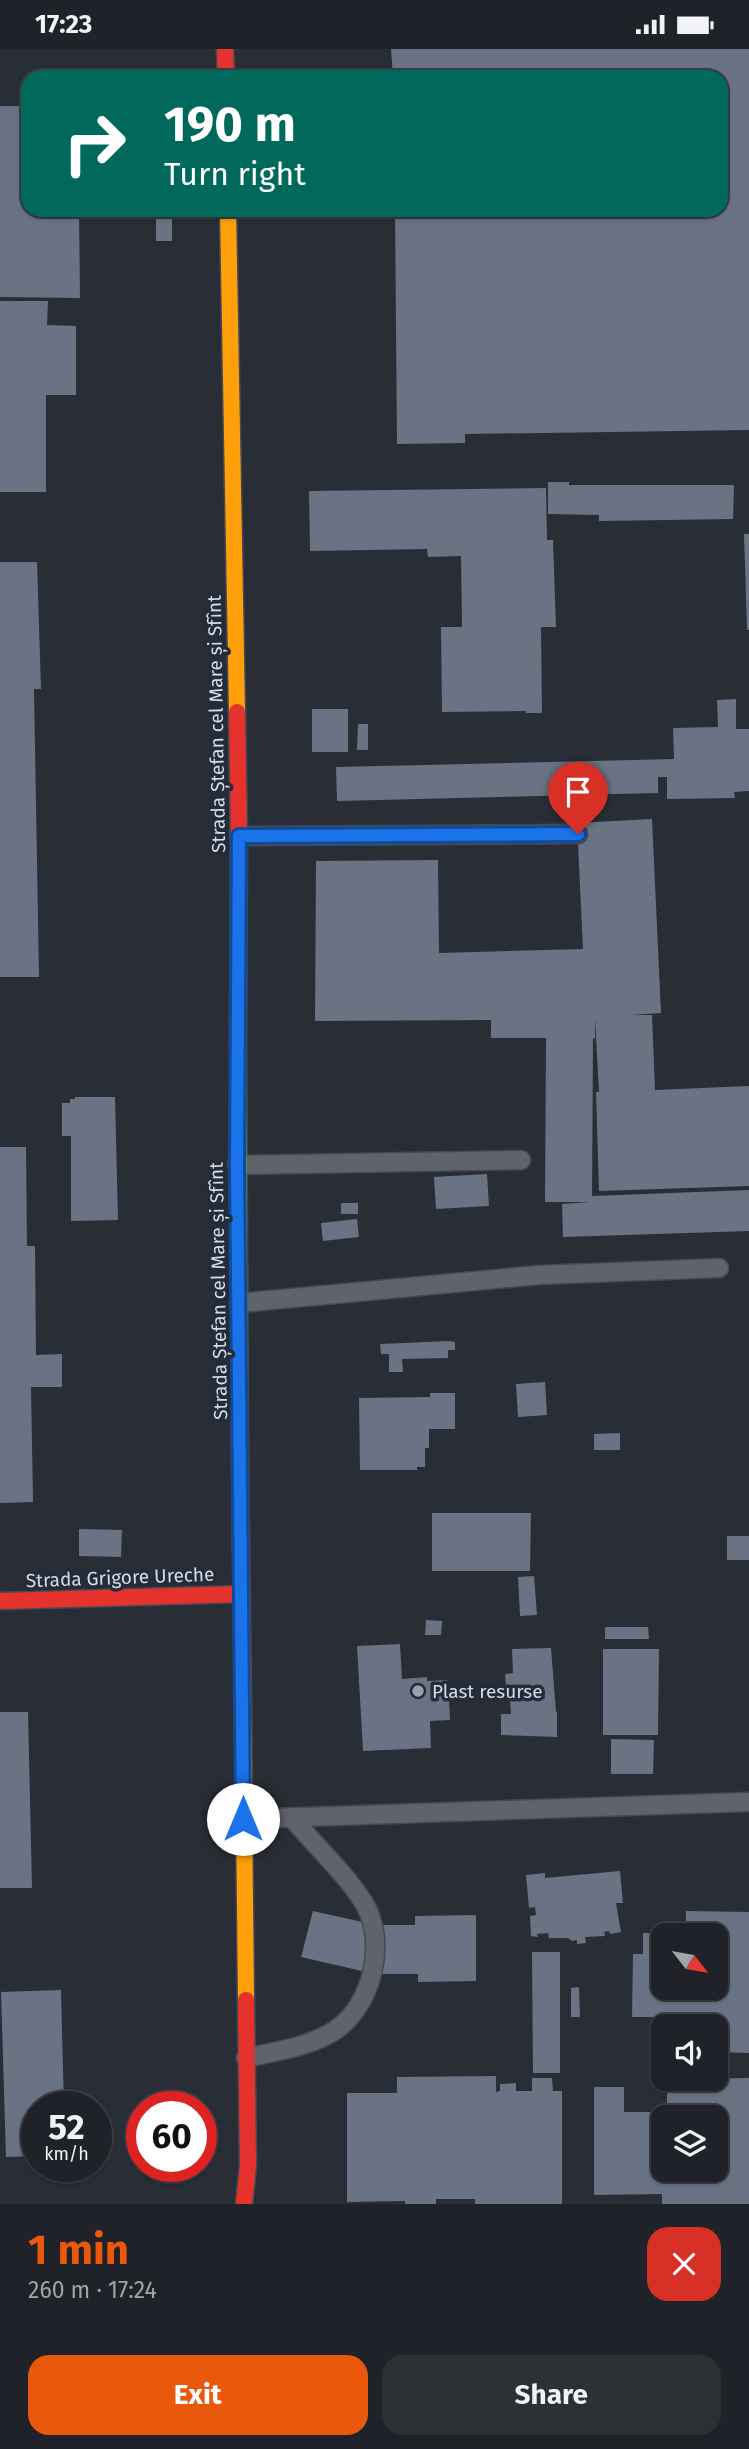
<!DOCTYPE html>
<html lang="en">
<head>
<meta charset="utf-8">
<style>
	body { margin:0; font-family:"Fira Sans",sans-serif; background:#2c2f34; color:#f1f3f6; height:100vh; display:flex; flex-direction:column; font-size:26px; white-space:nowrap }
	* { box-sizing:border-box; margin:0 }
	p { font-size:23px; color:#a1a4a8 }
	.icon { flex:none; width:38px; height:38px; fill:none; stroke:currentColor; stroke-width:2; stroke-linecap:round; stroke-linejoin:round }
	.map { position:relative; height:2155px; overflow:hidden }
	.details { display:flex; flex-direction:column; background:#1f2228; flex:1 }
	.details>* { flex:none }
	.hud { position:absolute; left:21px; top:21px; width:707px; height:147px; border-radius:21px; box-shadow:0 2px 5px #0004,0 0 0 2px #3c3f45; background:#00695c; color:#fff; overflow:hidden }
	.needle { width:46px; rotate:121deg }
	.fabs { position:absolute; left:651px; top:1874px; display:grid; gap:14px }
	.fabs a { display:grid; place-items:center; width:77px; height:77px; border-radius:14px; background:#1f2228; box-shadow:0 2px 5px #0004,0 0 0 2px #3c3f45; font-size:35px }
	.speed { position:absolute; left:21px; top:2042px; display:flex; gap:14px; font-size:35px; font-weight:700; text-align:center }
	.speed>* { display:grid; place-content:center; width:91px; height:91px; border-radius:50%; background:#1f2228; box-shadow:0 2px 5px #0004,0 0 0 2px #3c3f45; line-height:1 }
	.speed small { font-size:18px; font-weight:400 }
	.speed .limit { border:10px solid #d22; background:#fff; color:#111 }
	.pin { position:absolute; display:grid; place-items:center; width:60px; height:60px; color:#fff; margin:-72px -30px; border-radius:50% 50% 50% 0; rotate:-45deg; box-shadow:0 0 7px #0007 }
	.pin .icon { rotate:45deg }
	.me { position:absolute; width:77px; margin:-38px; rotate:0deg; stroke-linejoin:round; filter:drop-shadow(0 0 5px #0008) }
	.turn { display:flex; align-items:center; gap:24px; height:147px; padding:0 28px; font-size:32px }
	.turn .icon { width:91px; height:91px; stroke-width:2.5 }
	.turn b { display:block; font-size:49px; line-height:60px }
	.round { display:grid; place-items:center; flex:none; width:74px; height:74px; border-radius:21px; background:#2c2f34 }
	.summary { display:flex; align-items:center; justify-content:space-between; height:119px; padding:0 28px }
	h1 { font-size:42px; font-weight:700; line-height:52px; color:#ea580c }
	.primary-button { display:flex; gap:14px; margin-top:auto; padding:14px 28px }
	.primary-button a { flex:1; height:80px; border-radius:21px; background:#ea580c; color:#fff; font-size:28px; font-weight:700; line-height:80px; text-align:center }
	.primary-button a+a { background:#2c2f34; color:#f1f3f6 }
	.status { display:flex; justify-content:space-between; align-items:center; height:49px; padding:0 35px; background:#1f2228; direction:ltr }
	.status svg { height:19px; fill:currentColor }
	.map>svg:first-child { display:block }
</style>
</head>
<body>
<div class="status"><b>17:23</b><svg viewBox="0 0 49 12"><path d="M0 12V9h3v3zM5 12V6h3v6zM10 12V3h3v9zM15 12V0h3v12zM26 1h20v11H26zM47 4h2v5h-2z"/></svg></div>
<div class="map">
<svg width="749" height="2155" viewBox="0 0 749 2155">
	<rect width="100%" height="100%" fill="#292d35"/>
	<g fill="#6a7384" fill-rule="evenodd">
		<path d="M 391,0 L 749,0 L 749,381 L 465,385 L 465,394 L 397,395 L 395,161 L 721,161 L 721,28 L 393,28 Z"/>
		<path d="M 0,57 L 28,57 L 28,161 L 79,161 L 80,249 L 0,248 Z"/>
		<path d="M 156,168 L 172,169 L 172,192 L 156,192 Z"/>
		<path d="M 0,252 L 48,252 L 47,276 L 76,277 L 76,346 L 46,346 L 46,443 L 0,443 Z"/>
		<path d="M 548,433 L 569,433 L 569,436 L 734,436 L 733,470 L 599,472 L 599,466 L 548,465 Z"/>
		<path d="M 546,439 L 547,491 L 553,491 L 556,578 L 541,578 L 542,664 L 526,664 L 526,662 L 442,663 L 441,578 L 462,578 L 461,507 L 428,508 L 427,500 L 310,502 L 309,442 Z"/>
		<path d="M 744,485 L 749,485 L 749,581 L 747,581 Z"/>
		<path d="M 0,513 L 37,513 L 41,640 L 34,640 L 39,928 L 0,928 Z"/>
		<path d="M 736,650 L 736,680 L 749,680 L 749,742 L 734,743 L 735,749 L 667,750 L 667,728 L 658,728 L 658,744 L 337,752 L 336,718 L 674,710 L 673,679 L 718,678 L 717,651 Z"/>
		<rect x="312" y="660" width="36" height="43"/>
		<path d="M 358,675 L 368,675 L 368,701 L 357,701 Z"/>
		<path d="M 652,770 L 661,964 L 632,966 L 652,966 L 655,1041 L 749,1037 L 749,1137 L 599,1142 L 596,1043 L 599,1043 L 595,969 L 595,990 L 593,989 L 592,1147 L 749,1141 L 749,1182 L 563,1188 L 562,1155 L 591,1153 L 545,1153 L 546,989 L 491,989 L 491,971 L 315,972 L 316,812 L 438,811 L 439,904 L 583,900 L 577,774 Z"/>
		<path d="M 75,1048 L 115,1048 L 118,1171 L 71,1172 L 71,1087 L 62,1087 L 62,1054 L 70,1054 L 70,1050 L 75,1050 Z"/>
		<path d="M 0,1098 L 26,1098 L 27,1197 L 35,1197 L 36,1306 L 62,1305 L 62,1338 L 31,1338 L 33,1453 L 0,1454 Z"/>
		<path d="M 487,1125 L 489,1157 L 436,1160 L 434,1128 Z"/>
		<rect x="341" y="1154" width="17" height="11"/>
		<path d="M 357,1170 L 359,1188 L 323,1192 L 321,1174 Z"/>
		<path d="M 449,1292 L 455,1293 L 455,1301 L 448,1301 L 448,1309 L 402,1310 L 403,1323 L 389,1323 L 389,1305 L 381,1305 L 380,1295 Z"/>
		<path d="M 545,1333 L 547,1366 L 518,1368 L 516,1335 Z"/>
		<path d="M 430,1344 L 455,1344 L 455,1380 L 429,1380 L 429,1399 L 425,1399 L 425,1418 L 417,1418 L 417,1421 L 360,1421 L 359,1349 L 430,1348 Z"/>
		<path d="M 620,1384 L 620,1401 L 594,1401 L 594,1385 Z"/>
		<path d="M 432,1464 L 531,1464 L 530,1522 L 432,1522 Z"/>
		<path d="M 79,1480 L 122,1481 L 121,1508 L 79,1507 Z"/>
		<rect x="727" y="1487" width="22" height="24"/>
		<path d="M 534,1527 L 537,1566 L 520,1567 L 518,1528 Z"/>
		<path d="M 426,1571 L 442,1572 L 441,1586 L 425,1586 Z"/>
		<path d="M 605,1578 L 648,1578 L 649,1590 L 605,1590 Z"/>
		<path d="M 400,1595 L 402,1630 L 427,1628 L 427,1632 L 448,1631 L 450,1671 L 430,1672 L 431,1699 L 363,1702 L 357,1597 Z"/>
		<path d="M 551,1599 L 556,1663 L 557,1663 L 557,1688 L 501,1686 L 501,1665 L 511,1665 L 509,1638 L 506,1639 L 505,1625 L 513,1624 L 512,1600 Z"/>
		<path d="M 603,1600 L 659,1600 L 658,1686 L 603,1686 Z"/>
		<path d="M 0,1663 L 28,1663 L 32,1839 L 0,1839 Z"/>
		<path d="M 611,1690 L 654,1691 L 653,1725 L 611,1725 Z"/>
		<path d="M 620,1822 L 623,1854 L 616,1854 L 621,1883 L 610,1885 L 609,1882 L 604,1883 L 605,1887 L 585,1888 L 586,1894 L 577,1895 L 577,1891 L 572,1892 L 568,1889 L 549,1889 L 548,1884 L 537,1885 L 538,1888 L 531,1887 L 530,1867 L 536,1866 L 535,1858 L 529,1859 L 526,1826 L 545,1824 L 545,1829 Z"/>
		<path d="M 313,1862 L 376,1876 L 415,1876 L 415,1867 L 476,1866 L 476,1932 L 418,1933 L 418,1925 L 375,1925 L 301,1908 Z"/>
		<path d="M 686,1862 L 749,1863 L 749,2004 L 716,2003 L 716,1978 L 699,1978 L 699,1968 L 632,1968 L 633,1905 L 643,1905 L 643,1884 L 663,1884 L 663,1939 L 716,1939 L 716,1886 L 686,1886 Z"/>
		<path d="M 532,1903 L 560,1903 L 560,2024 L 533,2024 Z"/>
		<path d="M 579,1938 L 580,1968 L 571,1968 L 571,1939 Z"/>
		<path d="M 61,1941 L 64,2058 L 37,2058 L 37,2107 L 6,2108 L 1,1943 Z"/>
		<path d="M 496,2027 L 496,2043 L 500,2042 L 500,2035 L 516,2034 L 516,2042 L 532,2042 L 532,2029 L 552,2029 L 553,2042 L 562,2042 L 562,2155 L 475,2155 L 475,2150 L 436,2150 L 436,2155 L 405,2155 L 405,2152 L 347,2153 L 347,2044 L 397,2044 L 397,2028 Z"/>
		<path d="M 749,2029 L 749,2155 L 662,2155 L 662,2145 L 594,2146 L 594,2038 L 624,2038 L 624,2063 L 667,2063 L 667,2030 ZM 663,2068 L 716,2068 L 716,2121 L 663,2121 Z"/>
	</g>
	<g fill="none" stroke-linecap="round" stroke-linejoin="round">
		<defs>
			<g id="lane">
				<path d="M 239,787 L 578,785"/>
				<path d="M 237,1116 L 521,1111"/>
				<path d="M 239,1254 L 539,1226 L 719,1219"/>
				<path d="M 243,1770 L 749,1753"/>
				<path d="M 246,2009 C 276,2002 311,1998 337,1980 C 373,1954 387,1892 364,1854 C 347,1826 313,1794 291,1768"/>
			</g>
			<path id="fast" d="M 238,998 L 240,1409"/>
			<g id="slow">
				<path d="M 228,161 L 237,663"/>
				<path d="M 243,1662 L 246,1951"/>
			</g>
			<g id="jam">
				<path d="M 225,0 L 226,28"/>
				<path d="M 237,663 L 239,787 L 238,998"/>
				<path d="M 240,1409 L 243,1662"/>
				<path d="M 0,1552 L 242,1545"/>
				<path d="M 244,2155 L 248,2117 L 246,1951"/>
			</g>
		</defs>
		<use href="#lane" stroke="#464951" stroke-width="21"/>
		<use href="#fast" stroke="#464951" stroke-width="19"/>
		<use href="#slow" stroke="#464951" stroke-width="19"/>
		<use href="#jam" stroke="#464951" stroke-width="19"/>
		<use href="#lane" stroke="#5f636a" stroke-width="18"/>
		<use href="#fast" stroke="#30b455" stroke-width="16"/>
		<use href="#slow" stroke="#ff9f0a" stroke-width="16"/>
		<use href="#jam" stroke="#e5322d" stroke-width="16"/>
	</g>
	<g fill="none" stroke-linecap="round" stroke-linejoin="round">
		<defs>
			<path id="route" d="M 243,1770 L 237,1116 L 239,787 L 578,785"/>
		</defs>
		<use href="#route" stroke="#114b97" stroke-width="18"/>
		<use href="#route" stroke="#1a73e8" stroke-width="12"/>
	</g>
	<circle fill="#9a9fa8" stroke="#242c3a" stroke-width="2.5" cx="418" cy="1642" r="7"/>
	<g text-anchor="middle" stroke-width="7" stroke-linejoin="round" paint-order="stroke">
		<g font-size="19" fill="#d7dce6" stroke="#242c3a">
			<text transform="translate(216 675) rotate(-91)" y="7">Strada Ștefan cel Mare și Sfînt</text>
			<text transform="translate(218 1242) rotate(-91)" y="7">Strada Ștefan cel Mare și Sfînt</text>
			<text transform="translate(120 1528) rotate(-2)" y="7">Strada Grigore Ureche</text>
		</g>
		<g font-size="19" fill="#d7dce6" stroke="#242c3a" text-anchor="start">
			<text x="432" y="1649">Plast resurse</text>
		</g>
	</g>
</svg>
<div class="fabs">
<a><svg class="needle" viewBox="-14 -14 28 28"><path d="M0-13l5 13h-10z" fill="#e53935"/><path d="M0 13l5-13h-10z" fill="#a1a4a8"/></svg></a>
<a><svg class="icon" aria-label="sound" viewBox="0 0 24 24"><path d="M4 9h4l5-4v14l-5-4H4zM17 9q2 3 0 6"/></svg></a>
<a><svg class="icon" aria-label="layers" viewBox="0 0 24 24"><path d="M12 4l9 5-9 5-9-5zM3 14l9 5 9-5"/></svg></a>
</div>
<div class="speed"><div>52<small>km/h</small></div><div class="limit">60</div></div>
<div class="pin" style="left:578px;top:785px;background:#d93025"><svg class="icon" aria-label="arrive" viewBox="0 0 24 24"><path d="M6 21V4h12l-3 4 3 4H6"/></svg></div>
<svg class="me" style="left:243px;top:1770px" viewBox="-20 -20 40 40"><circle r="19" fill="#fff"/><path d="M0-13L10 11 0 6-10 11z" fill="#1a73e8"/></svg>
<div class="hud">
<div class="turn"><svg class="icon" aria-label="right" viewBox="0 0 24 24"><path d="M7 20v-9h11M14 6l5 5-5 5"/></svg><div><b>190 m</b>Turn right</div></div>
</div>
</div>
<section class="details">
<div class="summary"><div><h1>1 min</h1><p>260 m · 17:24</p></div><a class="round" style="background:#d93025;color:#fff"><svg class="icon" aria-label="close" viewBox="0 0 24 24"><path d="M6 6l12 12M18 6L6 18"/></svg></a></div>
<div class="primary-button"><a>Exit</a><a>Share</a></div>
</section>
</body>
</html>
